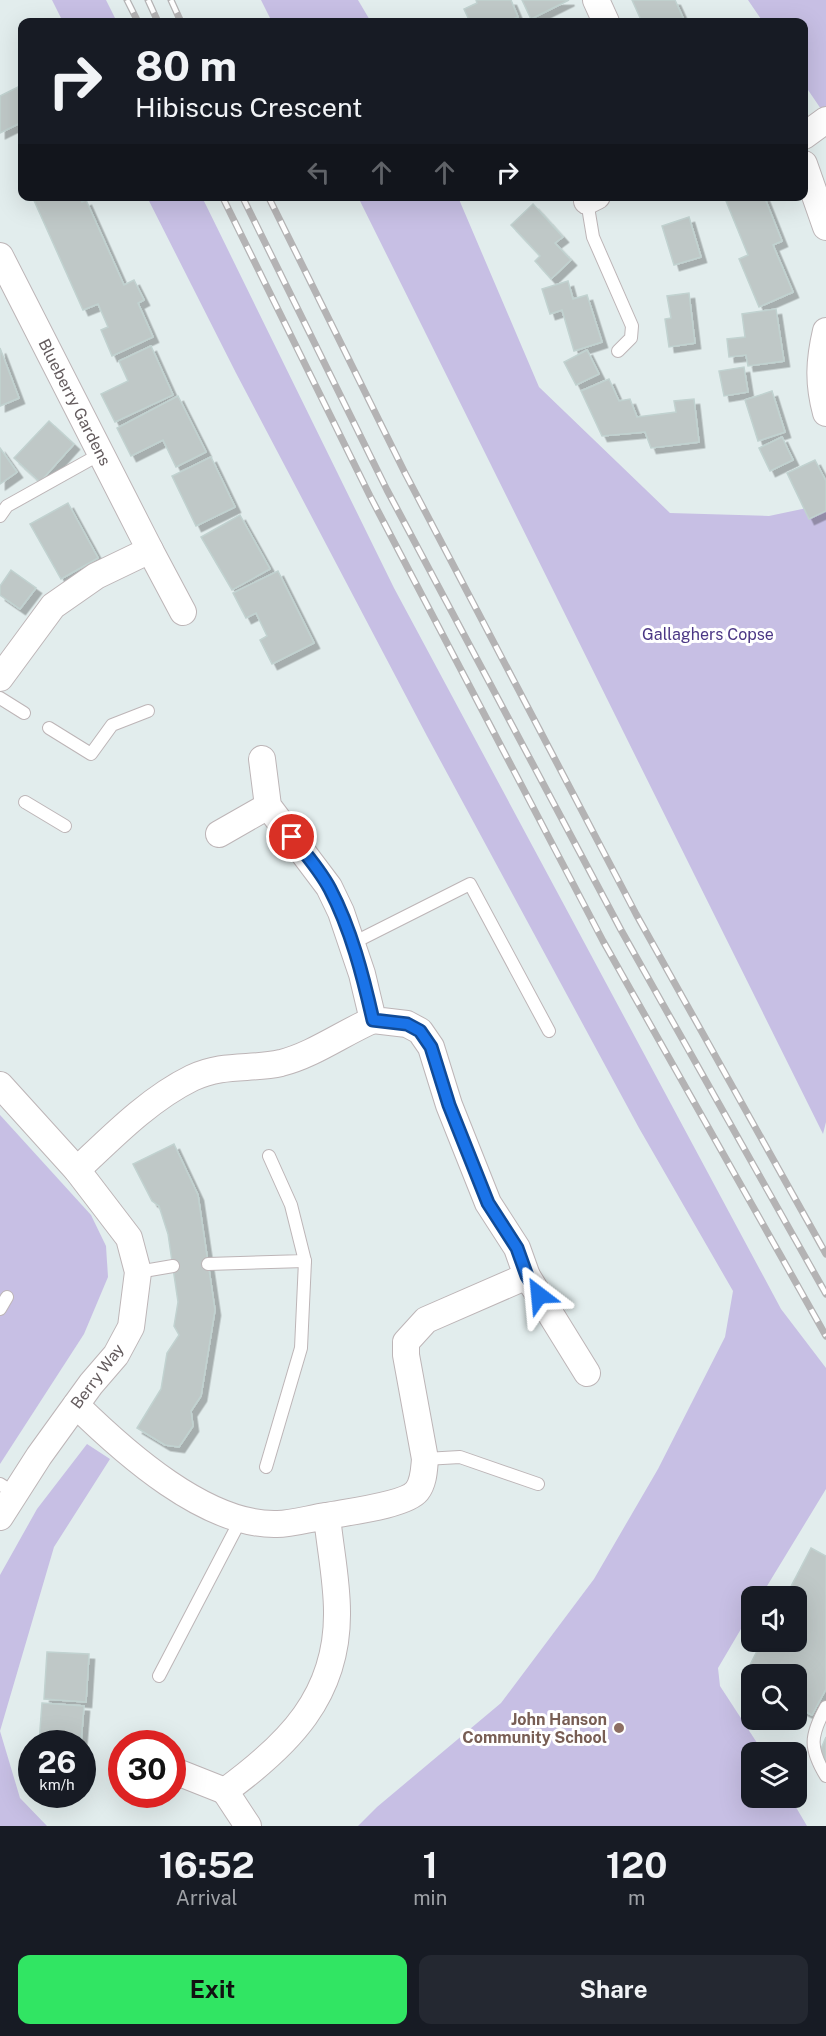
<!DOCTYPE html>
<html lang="en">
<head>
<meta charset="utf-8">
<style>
	body { margin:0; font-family:"Public Sans",sans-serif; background:#242831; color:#f1f3f6; height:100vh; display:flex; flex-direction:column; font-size:22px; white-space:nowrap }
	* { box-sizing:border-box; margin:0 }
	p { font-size:20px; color:#9ea1a6 }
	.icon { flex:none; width:33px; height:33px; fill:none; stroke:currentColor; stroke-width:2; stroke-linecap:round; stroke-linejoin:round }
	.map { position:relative; height:1826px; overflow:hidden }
	.drawer { display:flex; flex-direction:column; background:#171b24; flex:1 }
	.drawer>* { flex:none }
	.top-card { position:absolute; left:18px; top:18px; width:790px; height:183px; border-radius:12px; box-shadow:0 6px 24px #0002; background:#171b24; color:#f1f3f6; overflow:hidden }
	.fabs { position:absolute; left:741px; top:1586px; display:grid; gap:12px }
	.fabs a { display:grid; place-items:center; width:66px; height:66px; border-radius:12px; background:#171b24; box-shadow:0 6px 24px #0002; font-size:30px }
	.speed { position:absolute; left:18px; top:1730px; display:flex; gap:12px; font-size:30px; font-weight:700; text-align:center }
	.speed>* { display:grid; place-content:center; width:78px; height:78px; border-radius:50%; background:#171b24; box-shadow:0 6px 24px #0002; line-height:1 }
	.speed small { font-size:15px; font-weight:400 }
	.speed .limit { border:9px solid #d22; background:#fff; color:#111 }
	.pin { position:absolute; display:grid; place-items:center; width:51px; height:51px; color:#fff; margin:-26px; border:3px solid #fff; border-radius:50%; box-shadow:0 2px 6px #0007 }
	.me { position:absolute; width:66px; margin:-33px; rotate:331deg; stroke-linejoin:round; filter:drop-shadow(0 0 4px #0008) }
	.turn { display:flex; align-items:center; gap:21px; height:126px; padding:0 18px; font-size:27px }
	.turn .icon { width:78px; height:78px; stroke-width:2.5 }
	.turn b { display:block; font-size:42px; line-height:51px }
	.lanes { display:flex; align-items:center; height:57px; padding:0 18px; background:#0003; justify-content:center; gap:30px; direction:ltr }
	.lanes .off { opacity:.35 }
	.eta { display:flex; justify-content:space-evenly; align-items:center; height:102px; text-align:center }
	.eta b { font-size:36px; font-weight:700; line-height:42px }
	.button { display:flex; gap:12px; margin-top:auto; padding:12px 18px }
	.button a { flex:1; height:69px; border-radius:12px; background:#31e563; color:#111; font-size:24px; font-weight:700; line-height:69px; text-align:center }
	.button a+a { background:#242831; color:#f1f3f6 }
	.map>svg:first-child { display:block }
</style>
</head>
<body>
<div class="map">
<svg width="826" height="1826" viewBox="0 0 826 1826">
	<defs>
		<filter id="shadow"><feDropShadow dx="5.5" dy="5.5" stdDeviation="0" flood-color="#0004"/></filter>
	</defs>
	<rect width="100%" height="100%" fill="#e2eded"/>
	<g fill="#c7bfe4">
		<path d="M 52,0 L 106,0 L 117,22 L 63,22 Z"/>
		<path d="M 261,0 L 358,0 L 371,22 L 272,22 Z"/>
		<path d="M 748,0 L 826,0 L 826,107 L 823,112 L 804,84 L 804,22 L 763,22 Z"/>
		<path d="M 147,197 L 202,197 L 394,588 L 781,1309 L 826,1368 L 826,1489 L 761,1596 L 752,1596 L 751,1612 L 718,1668 L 720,1686 L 763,1752 L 752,1752 L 752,1797 L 790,1797 L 807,1826 L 358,1826 L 377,1807 L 501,1703 L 594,1579 L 658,1469 L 725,1337 L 733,1291 L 639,1128 L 427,736 L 236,373 Z"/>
		<path d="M 358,197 L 458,197 L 539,387 L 670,513 L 769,516 L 826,504 L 826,1122 L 823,1134 Z"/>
		<path d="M 0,1115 L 91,1215 L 106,1246 L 108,1277 L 84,1334 L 0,1464 Z"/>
		<path d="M 87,1444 L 110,1459 L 54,1547 L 0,1731 L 20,1798 L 47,1826 L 0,1826 L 0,1575 L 37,1509 Z"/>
	</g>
	<g fill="#bfc8c7" stroke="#c1d2d0" stroke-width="1.5" filter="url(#shadow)">
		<path d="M 476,0 L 511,0 L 518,17 L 505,22 L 470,22 L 464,9 L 477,3 Z"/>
		<path d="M 522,0 L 569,0 L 531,19 Z"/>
		<path d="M 632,0 L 675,0 L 685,22 L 642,22 Z"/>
		<path d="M 22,85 L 22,124 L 22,122 L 0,133 L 0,96 Z"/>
		<path d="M 32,196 L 79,196 L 82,202 L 86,200 L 124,285 L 134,280 L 144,300 L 138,303 L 153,337 L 112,356 L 101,330 L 108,327 L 98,304 L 83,310 Z"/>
		<path d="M 724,196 L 764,196 L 782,241 L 773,245 L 793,292 L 759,307 L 739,259 L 748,255 Z"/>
		<path d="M 533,204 L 563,237 L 555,243 L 571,260 L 551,279 L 535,261 L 540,256 L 511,225 Z"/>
		<path d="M 689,217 L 701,257 L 674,265 L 662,226 Z"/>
		<path d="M 568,281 L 573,299 L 587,295 L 602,342 L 574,351 L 562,310 L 550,314 L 542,289 Z"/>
		<path d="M 689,293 L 695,343 L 669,347 L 665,319 L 671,318 L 667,296 Z"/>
		<path d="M 776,309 L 784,361 L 748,366 L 746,355 L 729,357 L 727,339 L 745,337 L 742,314 Z"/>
		<path d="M 151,346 L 173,395 L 115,422 L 101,394 L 128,381 L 119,361 Z"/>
		<path d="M 0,348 L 19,398 L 0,406 Z"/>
		<path d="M 587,350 L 599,374 L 576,385 L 564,362 Z"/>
		<path d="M 744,367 L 748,392 L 724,396 L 719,371 Z"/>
		<path d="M 609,379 L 619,401 L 630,399 L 637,417 L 676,412 L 674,401 L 694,399 L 699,442 L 651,448 L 645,432 L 602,436 L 581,391 Z"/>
		<path d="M 772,391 L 785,432 L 758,441 L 745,400 Z"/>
		<path d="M 178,396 L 206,452 L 176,467 L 163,440 L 131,456 L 117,428 Z"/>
		<path d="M 49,421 L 74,444 L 40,482 L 14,458 Z"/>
		<path d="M 782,437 L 793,460 L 770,471 L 759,448 Z"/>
		<path d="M 0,448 L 17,472 L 0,484 Z"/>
		<path d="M 211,457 L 235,507 L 196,526 L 172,476 Z"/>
		<path d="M 815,460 L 826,481 L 826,511 L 809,519 L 787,473 Z"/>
		<path d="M 68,503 L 98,558 L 61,579 L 30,524 Z"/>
		<path d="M 240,515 L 270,569 L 232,590 L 201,537 Z"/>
		<path d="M 11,570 L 36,588 L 20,609 L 0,595 L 0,586 Z"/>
		<path d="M 278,571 L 314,643 L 272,664 L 260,640 L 267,636 L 256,613 L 246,618 L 233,593 Z"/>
		<path d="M 174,1144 L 198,1195 L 215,1310 L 201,1396 L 191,1411 L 193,1426 L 179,1447 L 165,1445 L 137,1428 L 161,1389 L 167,1353 L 179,1335 L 174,1326 L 178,1302 L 168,1234 L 159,1206 L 152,1201 L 133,1164 Z"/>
		<path d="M 811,1548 L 826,1556 L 826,1689 L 812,1715 L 796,1707 L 796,1674 L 752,1674 L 752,1683 L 743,1679 L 762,1641 L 796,1641 L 796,1596 L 786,1596 Z"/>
		<path d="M 47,1652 L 89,1654 L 86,1702 L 44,1699 Z"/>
		<path d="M 42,1703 L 84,1706 L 81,1743 L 39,1743 Z"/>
		<path d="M 826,1737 L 826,1764 L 820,1751 Z"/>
	</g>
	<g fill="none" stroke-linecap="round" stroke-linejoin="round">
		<defs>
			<g id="service">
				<path d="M 587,201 L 593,237 L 632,326 L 631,338 L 618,351"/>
				<path d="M 0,516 L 7,506 L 102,453"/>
				<path d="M 0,698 L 24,713"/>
				<path d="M 49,728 L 91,754 L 112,725 L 148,711"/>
				<path d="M 25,802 L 65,826"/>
				<path d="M 351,944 L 470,884 L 549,1031"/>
				<path d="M 208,1264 L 305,1261 L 291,1205 L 269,1156"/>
				<path d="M 138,1272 L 173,1266"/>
				<path d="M 0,1309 L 7,1297"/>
				<path d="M 425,1459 L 460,1457 L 538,1484"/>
				<path d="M 266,1467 L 301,1348 L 305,1261"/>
				<path d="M 0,1484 L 14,1493"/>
				<path d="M 159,1676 L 241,1519"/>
				<path d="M 826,1707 C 810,1736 809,1748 826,1776"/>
			</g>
			<g id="minor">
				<path d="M 596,0 L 606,22"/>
				<path d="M 804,136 L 826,120"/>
				<path d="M 804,164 L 826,227"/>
				<path d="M 587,201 L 597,196"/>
				<path d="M 0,256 L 150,550 L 96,576 L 53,606 L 0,678"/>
				<path d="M 826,331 C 819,361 818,383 826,413"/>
				<path d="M 150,550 L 183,612"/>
				<path d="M 262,759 L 268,806 L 329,887 L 341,912 L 362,974 L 373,1020 L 407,1024 L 420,1031 L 431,1047 L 449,1105 L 488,1203 L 517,1248 L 527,1276 L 426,1320 L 406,1342 L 406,1355 L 425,1459 C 424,1469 424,1482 417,1491 C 406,1505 347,1512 327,1516"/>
				<path d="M 219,834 L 268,806"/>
				<path d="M 0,1085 L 77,1170 L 129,1238 L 138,1272 L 131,1327 L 116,1355 L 91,1384 L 39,1456 L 0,1517"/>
				<path d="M 77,1170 C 112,1137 149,1099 192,1078 C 224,1063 250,1070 281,1063 C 313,1055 343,1033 373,1020"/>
				<path d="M 527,1276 L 587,1373"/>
				<path d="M 76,1405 C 124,1452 206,1526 277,1524 C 293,1524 311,1518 327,1516 C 330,1548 337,1580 337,1612 C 338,1696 288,1745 225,1791 L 248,1826"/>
				<path d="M 172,1770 L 225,1791"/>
			</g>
		</defs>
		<use href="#service" stroke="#bdb5b7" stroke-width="14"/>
		<use href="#minor" stroke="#bdb5b7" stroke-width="28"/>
		<use href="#service" stroke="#fff" stroke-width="12"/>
		<use href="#minor" stroke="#fff" stroke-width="26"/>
		<defs>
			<g id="rail">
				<path d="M 127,0 L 138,22"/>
				<path d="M 148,0 L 158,22"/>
				<path d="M 171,0 L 181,22"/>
				<path d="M 222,196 L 370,496 L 603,941 L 826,1336"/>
				<path d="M 242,196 L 387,490 L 621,930 L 826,1294"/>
				<path d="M 268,196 L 405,473 L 636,914 L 826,1254"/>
			</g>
		</defs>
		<use href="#rail" stroke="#b4b3b4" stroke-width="7"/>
		<use href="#rail" stroke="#fff" stroke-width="4.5" stroke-dasharray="14" stroke-linecap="butt"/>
	</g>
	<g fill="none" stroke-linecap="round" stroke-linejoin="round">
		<defs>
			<path id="route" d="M 292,837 C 305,853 320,870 330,889 C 351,929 363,976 373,1020 L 407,1024 L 420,1031 L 431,1047 L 449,1105 L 488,1203 L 517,1248 L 527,1276 L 539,1295"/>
		</defs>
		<use href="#route" stroke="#114b97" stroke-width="15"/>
		<use href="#route" stroke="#1a73e8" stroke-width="10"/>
	</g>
	<circle fill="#8d6e63" stroke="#fff" stroke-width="2" cx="619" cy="1728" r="6"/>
	<g text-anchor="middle" stroke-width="6" stroke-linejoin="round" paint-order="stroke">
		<g font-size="16" fill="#635b5d" stroke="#fff">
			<text transform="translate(75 402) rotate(63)" y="6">Blueberry Gardens</text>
			<text transform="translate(97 1376) rotate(-53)" y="6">Berry Way</text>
		</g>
		<g font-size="16" fill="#4b3785" stroke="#fff">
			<text x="708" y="640">Gallaghers Copse</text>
		</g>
		<g font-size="16" font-weight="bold" fill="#785e54" stroke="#fff" text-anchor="end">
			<text x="607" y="1725">John Hanson<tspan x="607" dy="18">Community School</tspan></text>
		</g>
	</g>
</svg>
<div class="fabs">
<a><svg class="icon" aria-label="sound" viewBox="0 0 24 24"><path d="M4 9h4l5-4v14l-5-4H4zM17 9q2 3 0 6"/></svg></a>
<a><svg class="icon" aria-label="search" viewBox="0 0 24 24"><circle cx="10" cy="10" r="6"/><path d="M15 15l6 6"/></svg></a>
<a><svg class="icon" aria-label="layers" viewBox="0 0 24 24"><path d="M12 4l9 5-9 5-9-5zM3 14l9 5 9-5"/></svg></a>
</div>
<div class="speed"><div>26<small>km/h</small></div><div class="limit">30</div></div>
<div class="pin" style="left:292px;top:837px;background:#d93025"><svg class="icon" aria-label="arrive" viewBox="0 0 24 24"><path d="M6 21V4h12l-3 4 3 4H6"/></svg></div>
<svg class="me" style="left:539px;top:1295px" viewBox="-20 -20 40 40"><path d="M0-17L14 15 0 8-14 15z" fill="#1a73e8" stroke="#fff" stroke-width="4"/></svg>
<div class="top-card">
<div class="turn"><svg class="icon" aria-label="right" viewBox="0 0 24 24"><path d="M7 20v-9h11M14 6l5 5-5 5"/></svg><div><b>80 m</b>Hibiscus Crescent</div></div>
<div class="lanes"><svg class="icon off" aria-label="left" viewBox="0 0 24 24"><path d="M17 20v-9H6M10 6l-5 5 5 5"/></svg><svg class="icon off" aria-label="ahead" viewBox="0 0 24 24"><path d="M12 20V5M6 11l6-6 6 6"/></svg><svg class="icon off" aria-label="ahead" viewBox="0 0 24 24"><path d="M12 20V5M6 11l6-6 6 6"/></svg><svg class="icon" aria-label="right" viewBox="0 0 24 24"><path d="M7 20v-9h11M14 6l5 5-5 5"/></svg></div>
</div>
</div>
<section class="drawer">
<div class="eta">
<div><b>16:52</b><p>Arrival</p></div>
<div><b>1</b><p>min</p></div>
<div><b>120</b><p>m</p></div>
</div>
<div class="button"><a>Exit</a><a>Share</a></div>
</section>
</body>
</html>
